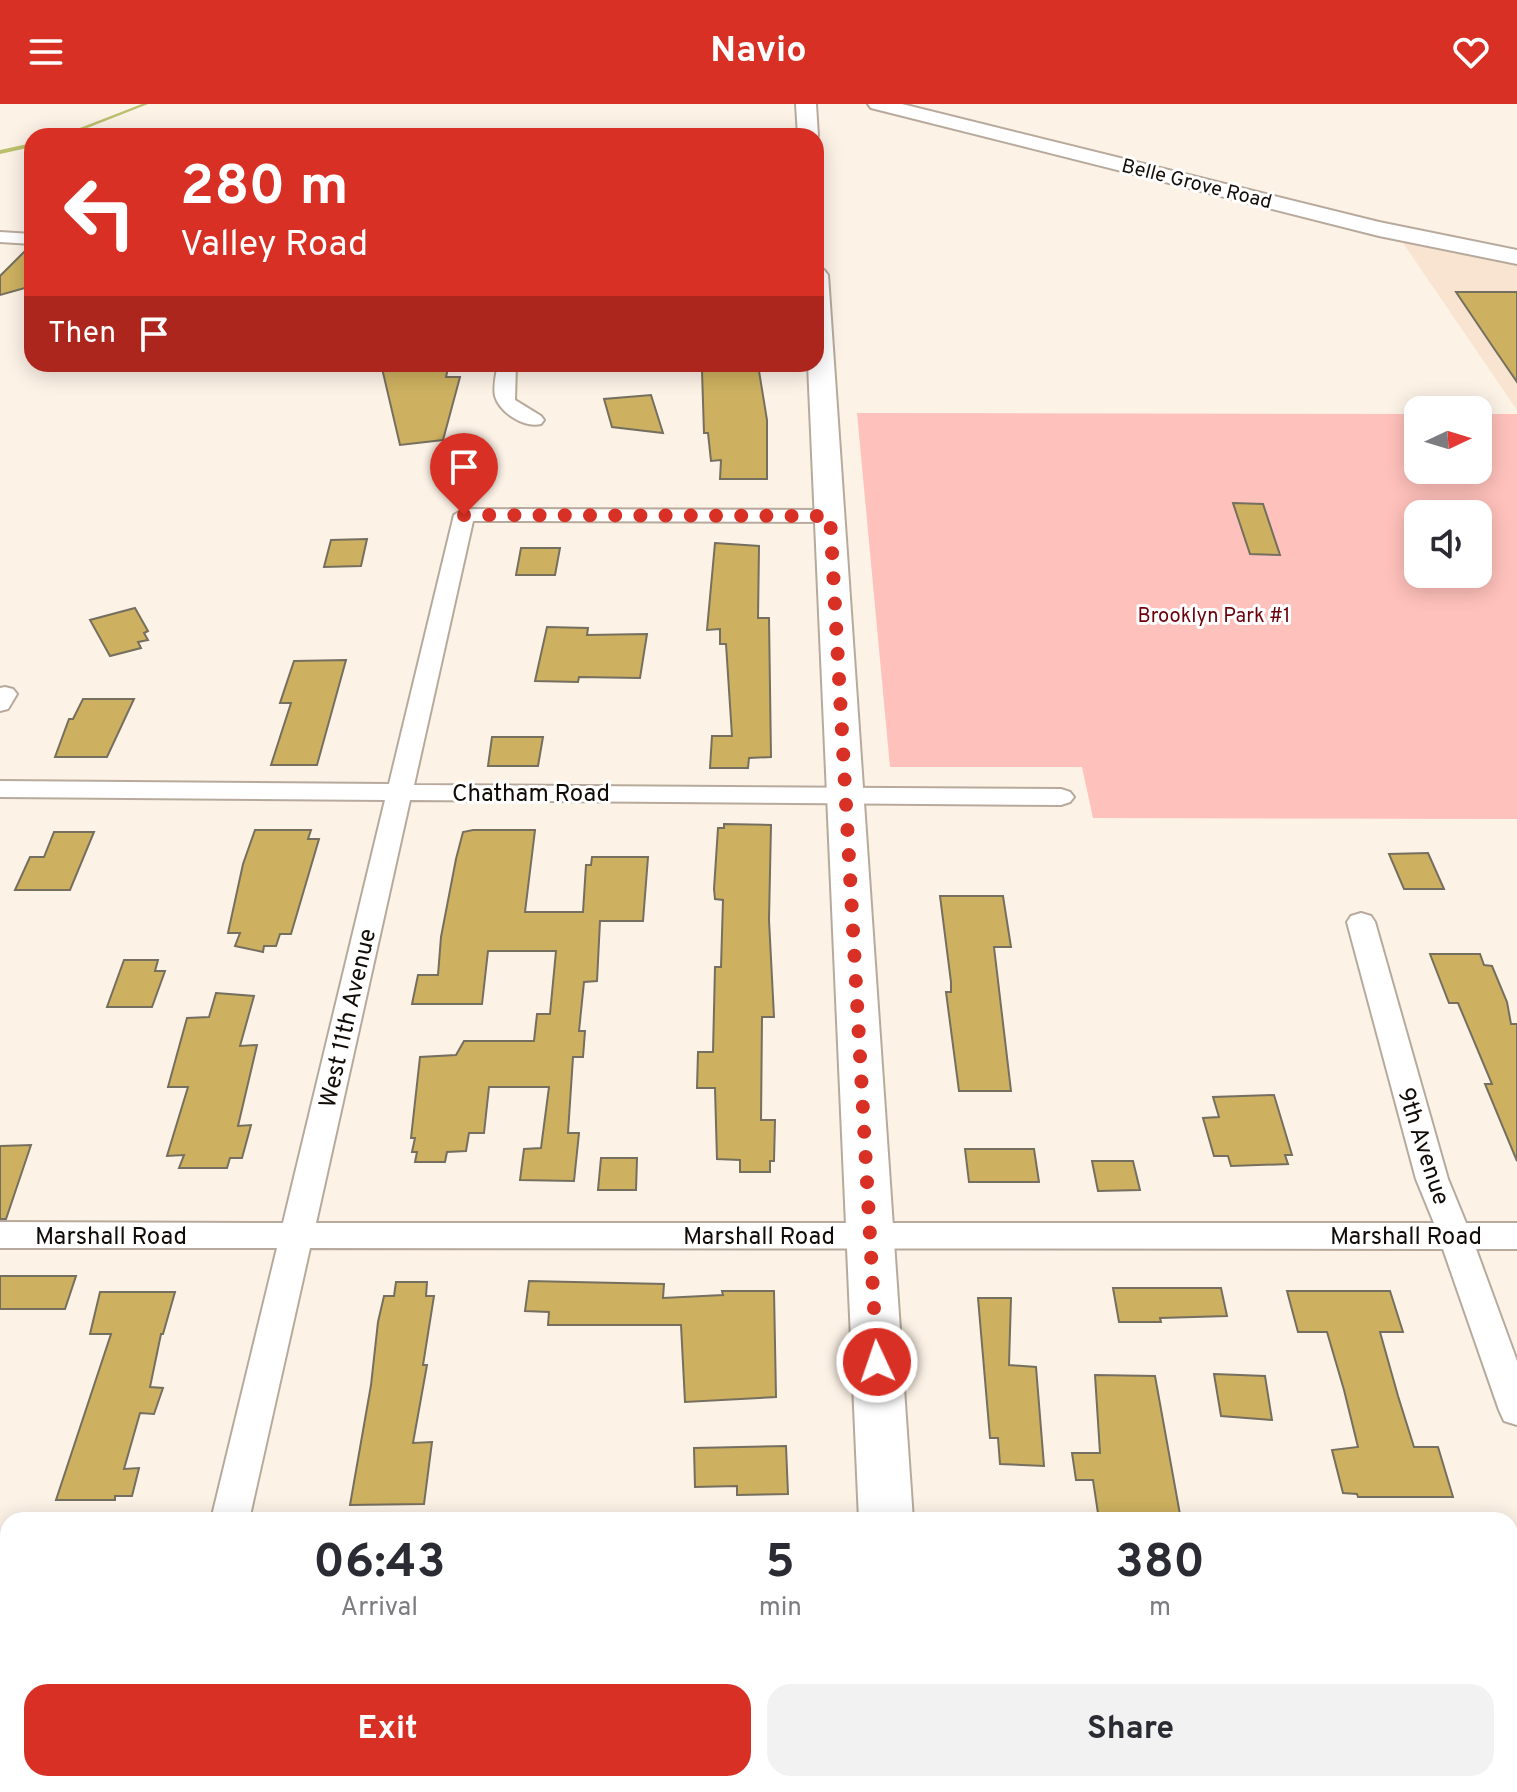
<!DOCTYPE html>
<html lang="en">
<head>
<meta charset="utf-8">
<style>
	body { margin:0; font-family:Overpass,sans-serif; background:#f2f2f3; color:#2b2b33; height:100vh; display:flex; flex-direction:column; font-size:30px; white-space:nowrap }
	* { box-sizing:border-box; margin:0 }
	p { font-size:26px; color:#7c7c81 }
	.icon { flex:none; width:44px; height:44px; fill:none; stroke:currentColor; stroke-width:2; stroke-linecap:round; stroke-linejoin:round }
	.map { position:relative; flex:1; overflow:hidden }
	.details { position:absolute; left:0px; top:1408px; width:1518px; height:280px; display:flex; flex-direction:column; background:#fff; border-radius:24px 24px 0 0; box-shadow:0 4px 20px #0003 }
	.details>* { flex:none }
	.banner { position:absolute; left:24px; top:24px; width:800px; height:244px; border-radius:24px; box-shadow:0 4px 20px #0003; background:#d93025; color:#fff; overflow:hidden }
	.needle { width:52px; rotate:86deg }
	.fabs { position:absolute; left:1404px; top:292px; display:grid; gap:16px }
	.fabs a { display:grid; place-items:center; width:88px; height:88px; border-radius:16px; background:#fff; box-shadow:0 4px 20px #0003; font-size:40px }
	.pin { position:absolute; display:grid; place-items:center; width:68px; height:68px; color:#fff; margin:-82px -34px; border-radius:50% 50% 50% 0; rotate:-45deg; box-shadow:0 0 8px #0007 }
	.pin .icon { rotate:45deg }
	.me { position:absolute; width:88px; margin:-44px; rotate:357deg; stroke-linejoin:round; filter:drop-shadow(0 0 6px #0008) }
	.turn { display:flex; align-items:center; gap:28px; height:168px; padding:0 24px; font-size:36px }
	.turn .icon { width:104px; height:104px; stroke-width:2.5 }
	.turn b { display:block; font-size:56px; line-height:68px }
	.then { display:flex; align-items:center; height:76px; padding:0 24px; background:#0003; gap:16px; font-size:30px }
	.eta { display:flex; justify-content:space-evenly; align-items:center; height:136px; text-align:center }
	.eta b { font-size:48px; font-weight:700; line-height:56px }
	.cta { display:flex; gap:16px; margin-top:auto; padding:16px 24px }
	.cta a { flex:1; height:92px; border-radius:24px; background:#d93025; color:#fff; font-size:32px; font-weight:700; line-height:92px; text-align:center }
	.cta a+a { background:#f2f2f3; color:#2b2b33 }
	header { display:flex; justify-content:space-between; align-items:center; height:104px; padding:0 24px; background:#d93025; color:#fff; font-size:36px; font-weight:700 }
	.map>svg:first-child { display:block }
</style>
</head>
<body>
<header><svg class="icon" aria-label="menu" viewBox="0 0 24 24"><path d="M4 6h16M4 12h16M4 18h16"/></svg>Navio<svg class="icon" aria-label="heart" viewBox="0 0 24 24"><path d="M12 20l-8-8c-3-5 5-10 8-4 3-6 11-1 8 4z"/></svg></header>
<div class="map">
<svg width="1517" height="1688" viewBox="0 0 1517 1688">
	<rect width="100%" height="100%" fill="#fdf2e6"/>
	<path fill="#f8e4d0" d="M 1401,136 L 1517,161 L 1517,306 Z"/>
	<path fill="#ffc1bb" fill-rule="evenodd" d="M 857,309 L 1418,310 L 1418,366 L 1478,366 L 1478,310 L 1517,310 L 1517,715 L 1093,714 L 1082,663 L 890,663 ZM 1418,410 L 1478,410 L 1478,470 L 1418,470 Z"/>
	<g fill="none" stroke-linecap="round" stroke-linejoin="round">
		<g fill="#bbc06e" fill-rule="evenodd">
			<path d="M 142,0 L 148,0 L 67,32 L 59,32 Z"/>
			<path d="M 32,39 L 32,43 L 0,50 L 0,46 Z"/>
		</g>
	</g>
	<g fill="#ceb160" stroke="#756f5f" stroke-width="2">
		<path d="M 29,143 L 32,143 L 32,182 L 0,191 L 0,172 Z"/>
		<path d="M 1456,188 L 1517,188 L 1517,278 L 1493,243 Z"/>
		<path d="M 381,260 L 449,260 L 446,273 L 460,273 L 443,336 L 400,341 Z"/>
		<path d="M 702,267 L 759,267 L 767,316 L 767,375 L 720,375 L 721,356 L 711,357 L 708,329 L 704,329 Z"/>
		<path d="M 651,291 L 663,329 L 612,323 L 604,295 Z"/>
		<path d="M 1233,399 L 1263,400 L 1280,451 L 1250,450 Z"/>
		<path d="M 367,435 L 361,462 L 324,463 L 331,436 Z"/>
		<path d="M 715,439 L 759,442 L 758,514 L 769,514 L 771,653 L 749,654 L 748,664 L 710,664 L 712,632 L 732,632 L 726,540 L 720,540 L 720,525 L 707,526 Z"/>
		<path d="M 521,444 L 560,444 L 555,471 L 516,471 Z"/>
		<path d="M 135,504 L 148,527 L 144,529 L 148,536 L 138,538 L 141,544 L 110,552 L 90,516 Z"/>
		<path d="M 547,523 L 588,524 L 587,531 L 647,530 L 640,574 L 579,573 L 578,578 L 535,577 Z"/>
		<path d="M 346,556 L 317,661 L 271,661 L 291,599 L 280,599 L 294,557 Z"/>
		<path d="M 83,595 L 134,595 L 107,653 L 55,653 L 69,615 L 73,615 Z"/>
		<path d="M 492,633 L 543,633 L 538,662 L 488,662 Z"/>
		<path d="M 724,720 L 771,721 L 769,816 L 774,913 L 762,913 L 761,1016 L 775,1016 L 774,1057 L 770,1057 L 770,1068 L 740,1068 L 740,1056 L 717,1055 L 715,984 L 697,984 L 698,948 L 713,948 L 715,863 L 721,863 L 723,796 L 715,795 L 714,785 L 718,724 L 724,724 Z"/>
		<path d="M 255,726 L 311,726 L 308,735 L 319,735 L 291,830 L 280,830 L 276,842 L 264,842 L 263,848 L 235,842 L 240,829 L 228,829 L 243,760 Z"/>
		<path d="M 473,726 L 535,726 L 525,808 L 583,808 L 586,761 L 591,761 L 592,753 L 648,753 L 643,817 L 600,817 L 597,877 L 584,878 L 579,927 L 585,927 L 583,953 L 573,953 L 568,1029 L 579,1029 L 574,1077 L 520,1076 L 524,1045 L 541,1044 L 549,983 L 489,983 L 484,1029 L 469,1029 L 466,1047 L 447,1048 L 445,1058 L 415,1058 L 417,1048 L 412,1048 L 415,1034 L 411,1034 L 420,953 L 456,951 L 464,937 L 534,937 L 537,910 L 550,910 L 556,847 L 488,847 L 482,900 L 412,900 L 418,871 L 438,871 L 441,833 L 456,755 L 463,728 Z"/>
		<path d="M 54,728 L 94,728 L 70,786 L 15,786 L 30,753 L 44,753 Z"/>
		<path d="M 1428,749 L 1444,785 L 1404,785 L 1389,750 Z"/>
		<path d="M 940,792 L 1003,792 L 1011,843 L 994,843 L 1011,987 L 959,987 L 946,888 L 951,888 L 951,878 Z"/>
		<path d="M 1430,850 L 1480,850 L 1484,861 L 1492,862 L 1507,898 L 1511,920 L 1517,920 L 1517,1057 L 1485,980 L 1492,980 L 1458,899 L 1449,899 Z"/>
		<path d="M 124,856 L 158,856 L 155,867 L 165,867 L 152,903 L 107,903 Z"/>
		<path d="M 216,889 L 254,892 L 240,942 L 257,941 L 238,1022 L 251,1021 L 242,1054 L 230,1054 L 227,1064 L 179,1064 L 184,1051 L 167,1052 L 188,983 L 168,983 L 187,914 L 209,913 Z"/>
		<path d="M 1274,991 L 1292,1051 L 1285,1051 L 1288,1060 L 1231,1062 L 1228,1052 L 1214,1052 L 1203,1014 L 1219,1013 L 1213,993 Z"/>
		<path d="M 31,1041 L 6,1115 L 0,1115 L 0,1042 Z"/>
		<path d="M 965,1045 L 1034,1045 L 1039,1078 L 969,1078 Z"/>
		<path d="M 601,1054 L 637,1054 L 636,1086 L 598,1086 Z"/>
		<path d="M 1092,1057 L 1133,1057 L 1140,1086 L 1098,1087 Z"/>
		<path d="M 0,1172 L 76,1172 L 65,1205 L 0,1205 Z"/>
		<path d="M 529,1177 L 664,1180 L 663,1194 L 723,1191 L 722,1187 L 774,1187 L 776,1293 L 685,1298 L 681,1221 L 548,1221 L 549,1208 L 525,1207 Z"/>
		<path d="M 396,1178 L 427,1178 L 426,1192 L 434,1192 L 423,1261 L 427,1261 L 413,1339 L 432,1338 L 424,1400 L 350,1401 L 371,1281 L 378,1218 L 384,1192 L 394,1192 Z"/>
		<path d="M 1113,1184 L 1221,1184 L 1227,1212 L 1160,1214 L 1161,1218 L 1119,1218 Z"/>
		<path d="M 1287,1187 L 1390,1187 L 1403,1228 L 1380,1228 L 1398,1292 L 1414,1343 L 1438,1343 L 1453,1393 L 1358,1393 L 1357,1390 L 1343,1389 L 1332,1346 L 1358,1343 L 1344,1286 L 1327,1228 L 1298,1228 Z"/>
		<path d="M 100,1188 L 175,1188 L 163,1230 L 161,1230 L 150,1283 L 163,1284 L 154,1310 L 140,1309 L 124,1365 L 139,1364 L 132,1392 L 115,1392 L 115,1396 L 56,1396 L 111,1230 L 90,1230 Z"/>
		<path d="M 978,1194 L 1011,1194 L 1009,1261 L 1036,1263 L 1044,1362 L 1000,1360 L 998,1334 L 990,1334 Z"/>
		<path d="M 1214,1270 L 1265,1272 L 1272,1316 L 1221,1312 Z"/>
		<path d="M 1095,1271 L 1155,1272 L 1181,1416 L 1099,1416 L 1093,1376 L 1076,1376 L 1072,1349 L 1100,1349 Z"/>
		<path d="M 786,1342 L 788,1390 L 737,1391 L 737,1382 L 695,1383 L 694,1344 Z"/>
	</g>
	<g fill="none" stroke-linecap="round" stroke-linejoin="round">
		<defs>
			<g id="street">
				<path d="M 0,128 L 32,130 L 32,140 L 0,138 Z"/>
				<path d="M 498,260 L 516,260 L 515,296 L 541,312 L 544,316 L 541,320 C 524,324 500,309 495,292 C 493,282 496,270 498,260 Z"/>
				<path d="M 464,405 L 830,406 L 840,412 L 830,418 L 473,417 L 414,681 L 1061,685 L 1070,688 L 1074,693 L 1070,698 L 1061,701 L 410,696 L 316,1119 L 1434,1119 L 1416,1075 L 1347,818 L 1351,812 L 1361,809 L 1371,812 L 1375,818 L 1448,1075 L 1466,1119 L 1517,1119 L 1517,1145 L 1476,1145 L 1517,1257 L 1517,1321 L 1504,1317 L 1499,1306 L 1443,1145 L 310,1144 L 249,1416 L 211,1416 L 277,1144 L 0,1144 L 0,1118 L 283,1119 L 385,696 L 0,693 L 0,677 L 389,680 L 454,411 Z"/>
				<path d="M 5,583 L 13,585 L 17,590 L 8,605 L 0,607 L 0,584 Z"/>
				<path d="M 148,1680 L 190,1680 L 188,1688 L 146,1688 Z"/>
			</g>
			<g id="secondary">
				<path d="M 796,0 L 816,0 L 818,32 L 816,35 L 816,32 L 798,32 Z"/>
				<path d="M 868,0 L 902,0 L 1379,118 L 1517,146 L 1517,160 L 1379,132 L 871,4 Z"/>
				<path d="M 816,164 L 824,166 L 828,171 L 913,1416 L 859,1416 L 808,260 L 816,260 Z"/>
				<path d="M 871,1680 L 931,1680 L 932,1688 L 872,1688 Z"/>
			</g>
		</defs>
		<use href="#street" stroke="#b7aa9c" stroke-width="4"/>
		<use href="#secondary" stroke="#b7aa9c" stroke-width="4"/>
		<use href="#street" fill="#fff" fill-rule="evenodd"/>
		<use href="#secondary" fill="#fff" fill-rule="evenodd"/>
	</g>
	<g fill="none" stroke-linecap="round" stroke-linejoin="round">
		<path stroke="#d93025" stroke-width="14" stroke-dasharray="0 25.2" d="M 464,411 L 830,412 L 877,1258"/>
	</g>
	<g text-anchor="middle" stroke-width="6" stroke-linejoin="round" paint-order="stroke">
		<g font-size="20" fill="#110c08" stroke="#fff">
			<text transform="translate(1197 79) rotate(14)" y="7">Belle Grove Road</text>
		</g>
		<g font-size="20" fill="#6d010b" stroke="#fff">
			<text x="1214" y="518">Brooklyn Park #1</text>
		</g>
		<g font-size="24" fill="#110c08" stroke="#fff">
			<text x="531" y="697">Chatham Road</text>
			<text transform="translate(347 914) rotate(-77)" y="8">West 11th Avenue</text>
			<text transform="translate(1424 1042) rotate(72)" y="8">9th Avenue</text>
			<text x="111" y="1140">Marshall Road</text>
			<text x="759" y="1140">Marshall Road</text>
			<text x="1406" y="1140">Marshall Road</text>
		</g>
	</g>
</svg>
<div class="fabs">
<a><svg class="needle" viewBox="-14 -14 28 28"><path d="M0-13l5 13h-10z" fill="#e53935"/><path d="M0 13l5-13h-10z" fill="#7c7c81"/></svg></a>
<a><svg class="icon" aria-label="sound" viewBox="0 0 24 24"><path d="M4 9h4l5-4v14l-5-4H4zM17 9q2 3 0 6"/></svg></a>
</div>
<div class="pin" style="left:464px;top:411px;background:#d93025"><svg class="icon" aria-label="arrive" viewBox="0 0 24 24"><path d="M6 21V4h12l-3 4 3 4H6"/></svg></div>
<svg class="me" style="left:877px;top:1258px" viewBox="-20 -20 40 40"><circle r="17" fill="#d93025" stroke="#fff" stroke-width="3"/><path d="M0-11L8 9 0 5-8 9z" fill="#fff"/></svg>
<div class="banner">
<div class="turn"><svg class="icon" aria-label="left" viewBox="0 0 24 24"><path d="M17 20v-9H6M10 6l-5 5 5 5"/></svg><div><b>280 m</b>Valley Road</div></div>
<div class="then">Then<svg class="icon" aria-label="arrive" viewBox="0 0 24 24"><path d="M6 21V4h12l-3 4 3 4H6"/></svg></div>
</div>
<section class="details">
<div class="eta">
<div><b>06:43</b><p>Arrival</p></div>
<div><b>5</b><p>min</p></div>
<div><b>380</b><p>m</p></div>
</div>
<div class="cta"><a>Exit</a><a>Share</a></div>
</section>
</div>
</body>
</html>
